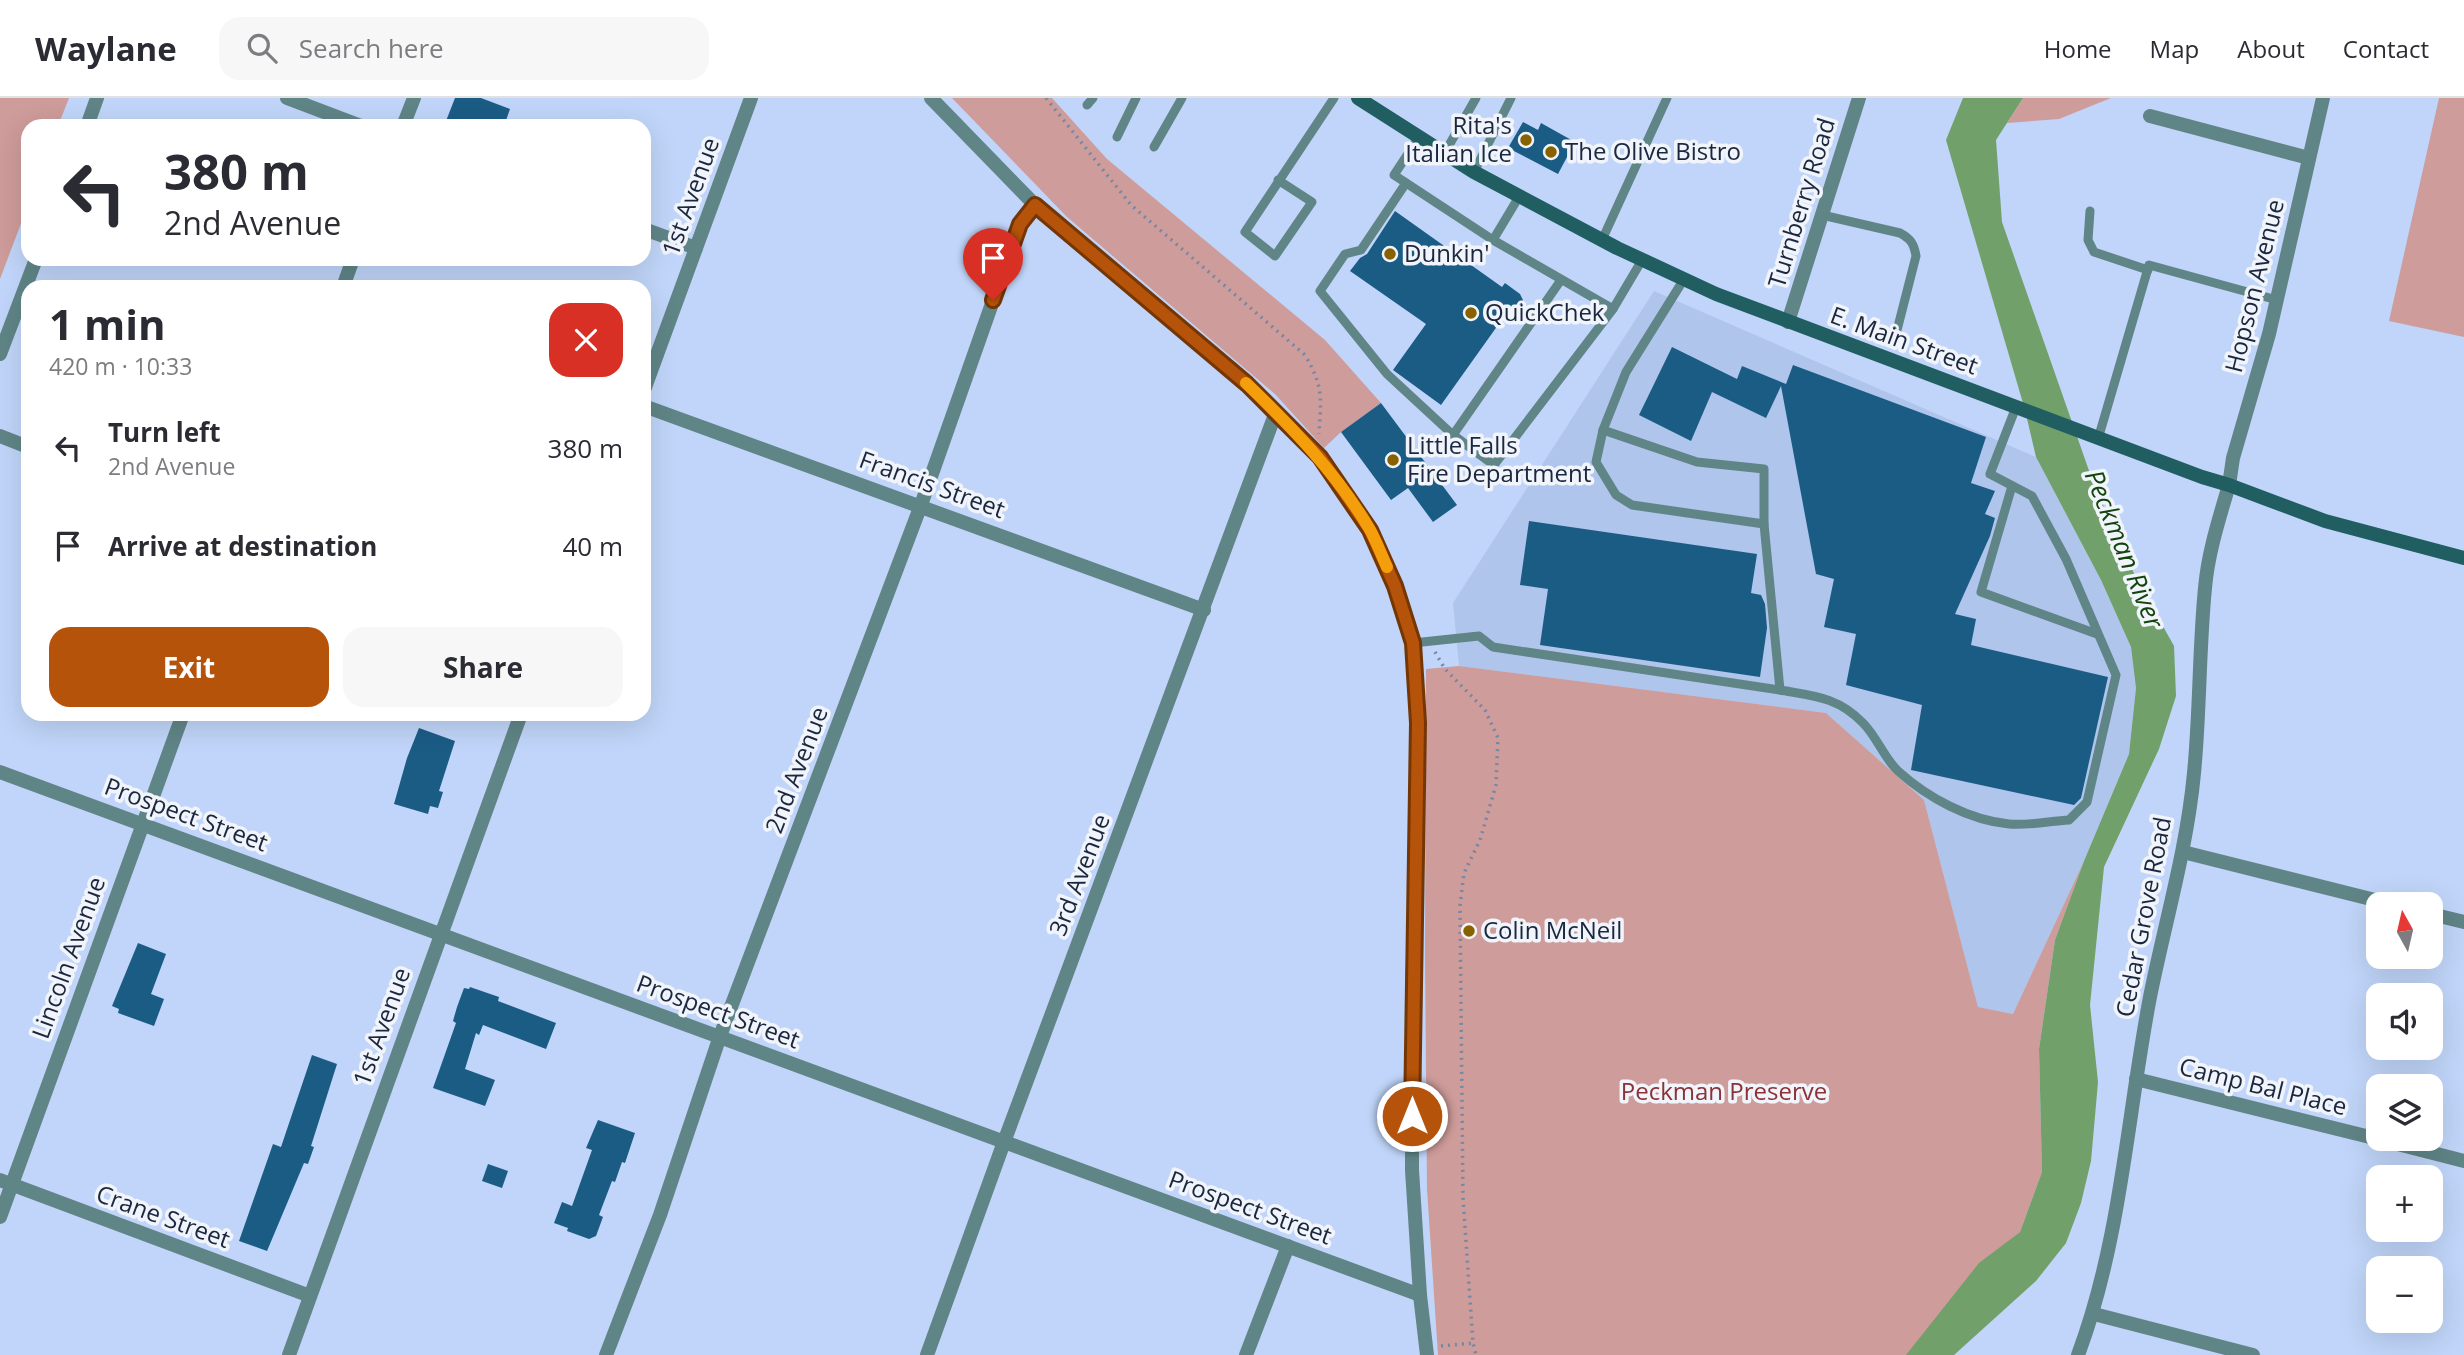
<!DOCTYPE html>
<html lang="en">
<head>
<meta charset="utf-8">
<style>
	body { margin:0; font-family:"Open Sans",sans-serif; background:#f7f7f7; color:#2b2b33; height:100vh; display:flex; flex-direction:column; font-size:26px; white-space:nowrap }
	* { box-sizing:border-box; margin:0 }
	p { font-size:23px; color:#7c7c81 }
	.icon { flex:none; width:38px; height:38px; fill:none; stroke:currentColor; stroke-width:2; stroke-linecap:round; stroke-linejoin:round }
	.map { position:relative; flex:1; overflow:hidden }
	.panel { position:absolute; left:21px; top:182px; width:630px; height:441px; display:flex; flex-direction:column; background:#fff; border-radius:21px; box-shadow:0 7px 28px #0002 }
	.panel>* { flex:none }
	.banner { position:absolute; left:21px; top:21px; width:630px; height:147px; border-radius:21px; box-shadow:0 7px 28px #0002; background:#fff; color:#2b2b33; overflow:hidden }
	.needle { width:46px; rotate:352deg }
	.tools { position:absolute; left:2366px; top:794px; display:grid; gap:14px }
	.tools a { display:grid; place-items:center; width:77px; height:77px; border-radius:14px; background:#fff; box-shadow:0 7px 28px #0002; font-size:35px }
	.pin { position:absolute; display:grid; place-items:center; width:60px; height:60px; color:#fff; margin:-72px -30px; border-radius:50% 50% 50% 0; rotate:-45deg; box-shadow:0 0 7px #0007 }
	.pin .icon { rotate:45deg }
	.me { position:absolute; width:77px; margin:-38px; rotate:0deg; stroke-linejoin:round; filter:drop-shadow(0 0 5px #0008) }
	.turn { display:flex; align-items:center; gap:24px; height:147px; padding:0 28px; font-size:32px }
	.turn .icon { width:91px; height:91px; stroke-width:2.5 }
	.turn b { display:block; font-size:49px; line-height:60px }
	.round { display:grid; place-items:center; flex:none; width:74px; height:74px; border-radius:21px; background:#f7f7f7 }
	.summary { display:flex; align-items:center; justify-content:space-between; height:119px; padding:0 28px }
	h1 { font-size:42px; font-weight:700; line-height:52px }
	.primary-button { display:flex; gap:14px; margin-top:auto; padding:14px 28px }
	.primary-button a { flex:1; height:80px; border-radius:21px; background:#b45309; color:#fff; font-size:28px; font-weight:700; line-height:80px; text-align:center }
	.primary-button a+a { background:#f7f7f7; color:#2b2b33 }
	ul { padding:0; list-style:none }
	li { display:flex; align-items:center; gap:21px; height:98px; padding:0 28px }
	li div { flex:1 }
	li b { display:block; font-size:26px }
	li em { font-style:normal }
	header { display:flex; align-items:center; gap:42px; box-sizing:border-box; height:98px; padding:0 35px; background:#fff; border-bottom:2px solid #e1e1e2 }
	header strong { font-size:33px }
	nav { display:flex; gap:38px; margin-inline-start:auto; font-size:24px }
	.search { width:490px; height:63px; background:#f7f7f7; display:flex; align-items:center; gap:18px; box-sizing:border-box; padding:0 24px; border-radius:21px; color:#7c7c81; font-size:26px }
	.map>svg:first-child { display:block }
</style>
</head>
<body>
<header>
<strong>Waylane</strong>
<div class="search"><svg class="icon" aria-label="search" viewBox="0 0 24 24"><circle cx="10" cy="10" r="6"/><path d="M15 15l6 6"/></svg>Search here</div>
<nav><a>Home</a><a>Map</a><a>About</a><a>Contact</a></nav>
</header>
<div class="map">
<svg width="2464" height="1257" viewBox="0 0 2464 1257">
	<rect width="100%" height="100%" fill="#c0d5f9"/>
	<path fill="#afc5ec" d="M 1654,193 L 2036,359 L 2101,482 L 2131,549 L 2136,590 L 2129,656 L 2084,763 L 2013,916 L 1978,909 L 1924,702 L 1826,615 L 1459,568 L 1453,505 Z"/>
	<g fill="#ce9c9a">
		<path d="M 0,0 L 69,0 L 58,28 L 28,28 L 28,107 L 0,181 Z"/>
		<path d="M 952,0 L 1052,0 L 1107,61 L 1325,242 L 1381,305 L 1341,334 L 1324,350 L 1275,296 L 1067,119 Z"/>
		<path d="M 2023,0 L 2111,0 L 2059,21 L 2007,25 Z"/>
		<path d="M 2439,0 L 2464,0 L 2464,239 L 2389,223 Z"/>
		<path d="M 1459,568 L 1826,615 L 1924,702 L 1978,909 L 2013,916 L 2084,763 L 2055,842 L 2039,951 L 2042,1074 L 2020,1134 L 1992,1156 L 1908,1257 L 1438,1257 L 1427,1091 L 1425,857 L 1426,571 Z"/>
	</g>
	<path fill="#71a06a" d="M 1963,0 L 2023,0 L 1996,42 L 2002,124 L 2094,387 L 2137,482 L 2174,548 L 2176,598 L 2159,651 L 2104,769 L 2090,907 L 2098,984 L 2091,1063 L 2081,1105 L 2066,1145 L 2036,1183 L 1954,1257 L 1906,1257 L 1979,1165 L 2020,1134 L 2042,1074 L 2039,951 L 2055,842 L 2084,763 L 2129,656 L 2136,590 L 2131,549 L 2101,482 L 2036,359 L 2025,312 L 1946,42 Z"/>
	<g fill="#1b5c85">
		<path d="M 455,0 L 481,0 L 510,11 L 504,28 L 460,28 L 446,23 Z"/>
		<path d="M 1523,24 L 1538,32 L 1541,25 L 1575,44 L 1558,76 L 1508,50 Z"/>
		<path d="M 1395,113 L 1502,189 L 1505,185 L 1520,196 L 1523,202 L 1521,209 L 1510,225 L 1503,220 L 1441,307 L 1393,272 L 1426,226 L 1350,173 L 1360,160 L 1367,156 Z"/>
		<path d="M 1672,249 L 1737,281 L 1742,268 L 1786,286 L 1793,267 L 1986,339 L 1971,385 L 1995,393 L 1985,416 L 1995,420 L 1990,438 L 1955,516 L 1976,521 L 1971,547 L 2108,579 L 2081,700 L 2074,707 L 1911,672 L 1922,607 L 1846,587 L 1856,536 L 1824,529 L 1834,481 L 1816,476 L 1781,288 L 1766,320 L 1712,294 L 1691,343 L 1639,317 Z"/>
		<path d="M 1381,305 L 1457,407 L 1433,424 L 1408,390 L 1391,402 L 1341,334 Z"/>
		<path d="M 1529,423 L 1757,456 L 1751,495 L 1761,497 L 1765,506 L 1767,530 L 1760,579 L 1540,547 L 1548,491 L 1520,487 Z"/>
		<path d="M 419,630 L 455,643 L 439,693 L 443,694 L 438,710 L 430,708 L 428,716 L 394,706 L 407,660 Z"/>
		<path d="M 138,845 L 166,856 L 151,896 L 164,901 L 154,928 L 118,915 L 119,911 L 112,908 Z"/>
		<path d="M 470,889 L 499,899 L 498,903 L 556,925 L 546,951 L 483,927 L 479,937 L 476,935 L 465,971 L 495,982 L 485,1008 L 433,990 L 456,925 L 453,923 L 457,909 L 464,890 L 469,891 Z"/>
		<path d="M 312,957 L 337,966 L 311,1048 L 314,1049 L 308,1066 L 304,1065 L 267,1153 L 239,1143 L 273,1046 L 281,1049 Z"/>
		<path d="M 598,1022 L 635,1035 L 625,1065 L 622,1064 L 615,1084 L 612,1083 L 599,1117 L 603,1119 L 596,1138 L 589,1141 L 567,1133 L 568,1130 L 554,1125 L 562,1104 L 572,1108 L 592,1052 L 586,1050 Z"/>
		<path d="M 488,1066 L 508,1073 L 502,1090 L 482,1083 Z"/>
	</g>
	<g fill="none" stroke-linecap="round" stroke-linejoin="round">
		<g stroke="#7587a5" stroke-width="3.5" stroke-dasharray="2 5" stroke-linecap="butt">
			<path d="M 1046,0 L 1131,107 L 1305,257 C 1324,289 1321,301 1319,336"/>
			<path d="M 1435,554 L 1445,571 L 1485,612 L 1498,640 L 1496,687 L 1480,742 L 1464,775 L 1460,808 L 1463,1100 L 1473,1245 L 1476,1257"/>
			<path d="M 1441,1248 L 1473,1245"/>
		</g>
		<g stroke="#608587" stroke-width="9">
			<path d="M 1087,7 L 1093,0"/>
			<path d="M 1117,39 L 1136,0"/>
			<path d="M 1419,39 L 1394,77 L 1493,142"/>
			<path d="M 1154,49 L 1182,0"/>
			<path d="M 1444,56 L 1476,0"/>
			<path d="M 1474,74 L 1511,0"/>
			<path d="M 1278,82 L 1312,104 L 1275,158 L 1245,134 L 1334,0"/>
			<path d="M 1406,85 L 1361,152 L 1345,156 L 1320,193 L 1387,276 L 1453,337 L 1494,367 L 1613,211"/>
			<path d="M 1520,97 L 1493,142 L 1613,211 L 1642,162"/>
			<path d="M 2090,113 L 2088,142 L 2094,154 L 2148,172"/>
			<path d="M 1822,117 L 1900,135 C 1911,141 1914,146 1916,158 L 1894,244"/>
			<path d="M 1602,142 L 1667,0"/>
			<path d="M 1603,332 L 1697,364 L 1764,371 L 1764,426"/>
			<path d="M 1453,337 L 1561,182"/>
			<path d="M 2098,341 L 2149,167 L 2277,202"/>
			<path d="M 2012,388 L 1981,494 L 2097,536"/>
			<path d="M 1413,545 L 1479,538 L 1493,549 L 1780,592 L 1764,426 L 1632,407 L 1616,397 L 1596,364 L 1603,332 L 1626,274 L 1684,181"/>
			<path d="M 1780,592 C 1814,598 1838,599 1863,625 C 1877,639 1884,660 1898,673 C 1928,700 1969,722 2009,726 C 2028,728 2050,723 2069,722 L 2087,704 L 2116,577 L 2066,461 L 2032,398 L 1990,376 L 2016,309"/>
		</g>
		<g stroke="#608587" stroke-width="14">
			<path d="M 287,0 L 361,28"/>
			<path d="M 2150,18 L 2309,60"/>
			<path d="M 87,28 L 97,0"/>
			<path d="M 403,28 L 414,0"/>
			<path d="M 644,131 L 696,150"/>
			<path d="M 343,189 L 353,161"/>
			<path d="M 1788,224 L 1859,0"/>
			<path d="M 0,256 L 36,161"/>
			<path d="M 644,292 L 751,0"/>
			<path d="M 644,308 L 1204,512"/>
			<path d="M 0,338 L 28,349"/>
			<path d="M 2229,387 L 2233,360 L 2269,236 L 2323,0"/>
			<path d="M 0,674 L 1420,1197"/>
			<path d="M 2183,754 L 2395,807"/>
			<path d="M 2431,816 L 2464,824"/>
			<path d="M 2136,981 L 2378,1041"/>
			<path d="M 2378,1041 L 2464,1063"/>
			<path d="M 0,1082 L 310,1198"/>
			<path d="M 0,1119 L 183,616"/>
			<path d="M 2094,1216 L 2253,1257"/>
			<path d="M 289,1257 L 521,616"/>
			<path d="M 606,1257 L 660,1117 L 720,938 L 921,407 L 1020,126 L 1035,107"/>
			<path d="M 927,1257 L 1004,1044 L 1276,314"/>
			<path d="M 1246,1257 L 1288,1148"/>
		</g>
		<g stroke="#608587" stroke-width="14">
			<path d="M 931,0 L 1035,107 L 1247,286 L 1320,359 L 1370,432 L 1395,487 L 1413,545 L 1418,625 L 1412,909 L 1412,1072 L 1420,1197 L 1427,1257"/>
			<path d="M 2078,1257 C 2121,1142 2127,1019 2150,899 C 2165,824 2187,751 2194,675 C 2200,614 2199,551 2205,490 C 2208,455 2219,421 2229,387"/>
		</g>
		<path stroke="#205e62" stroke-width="14" d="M 1358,0 L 1474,74 L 1617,150 L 1716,196 L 2202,379 L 2229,387 L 2325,423 L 2464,460"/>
	</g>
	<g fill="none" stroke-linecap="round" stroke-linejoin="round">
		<defs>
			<path id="route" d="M 993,202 L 1020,126 L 1035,107 L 1247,286 L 1320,359 L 1370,432 L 1395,488 L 1413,545 L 1418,625 L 1412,1018"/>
		</defs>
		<use href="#route" stroke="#753606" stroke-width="18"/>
		<use href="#route" stroke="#b45309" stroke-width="12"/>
		<path stroke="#f59e0b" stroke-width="12" d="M 1246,285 C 1293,330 1336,375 1369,430 C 1376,442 1381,456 1387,469"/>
	</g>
	<g fill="#896200" stroke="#f1f5fb" stroke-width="2.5">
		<circle cx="1526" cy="42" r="7"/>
		<circle cx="1551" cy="54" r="7"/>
		<circle cx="1390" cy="156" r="7"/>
		<circle cx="1471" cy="215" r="7"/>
		<circle cx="1393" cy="362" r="7"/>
		<circle cx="1469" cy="833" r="7"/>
	</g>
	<g text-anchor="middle" stroke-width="7" stroke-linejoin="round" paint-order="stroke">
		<g font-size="24" fill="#1a273e" stroke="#f1f5fb" text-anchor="start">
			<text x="1512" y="36" text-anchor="end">Rita's<tspan x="1512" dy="28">Italian Ice</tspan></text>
			<text x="1565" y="62">The Olive Bistro</text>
			<text x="1404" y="164">Dunkin'</text>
			<text x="1485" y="223">QuickChek</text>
			<text x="1407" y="356">Little Falls<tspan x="1407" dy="28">Fire Department</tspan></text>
			<text x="1483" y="841">Colin McNeil</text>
		</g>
		<g font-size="24" fill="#1a273e" stroke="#f1f5fb">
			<text transform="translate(691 99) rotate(-70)" y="8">1st Avenue</text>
			<text transform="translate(1802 105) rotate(-73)" y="8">Turnberry Road</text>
			<text transform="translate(2255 188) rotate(-76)" y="8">Hopson Avenue</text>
			<text transform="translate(1904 243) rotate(20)" y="8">E. Main Street</text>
			<text transform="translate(932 387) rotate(20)" y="8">Francis Street</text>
			<text transform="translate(797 672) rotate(-69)" y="8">2nd Avenue</text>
			<text transform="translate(186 717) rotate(20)" y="8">Prospect Street</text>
			<text transform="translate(1080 777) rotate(-69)" y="8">3rd Avenue</text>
			<text transform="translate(2144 819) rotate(-79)" y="8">Cedar Grove Road</text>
			<text transform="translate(69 860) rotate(-70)" y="8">Lincoln Avenue</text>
			<text transform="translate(718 914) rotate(20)" y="8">Prospect Street</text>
			<text transform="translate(382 929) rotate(-70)" y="8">1st Avenue</text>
			<text transform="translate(2263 989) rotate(14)" y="8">Camp Bal Place</text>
			<text transform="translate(1250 1110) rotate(20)" y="8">Prospect Street</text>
			<text transform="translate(163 1119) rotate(20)" y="8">Crane Street</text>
		</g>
		<g font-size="24" fill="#8c3135" stroke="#f1f5fb">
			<text x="1724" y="1002">Peckman Preserve</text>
		</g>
		<g font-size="26" font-style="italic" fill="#14440d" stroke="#f1f5fb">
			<text transform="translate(2124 451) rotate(68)" y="9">Peckman River</text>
		</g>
	</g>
</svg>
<div class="tools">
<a><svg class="needle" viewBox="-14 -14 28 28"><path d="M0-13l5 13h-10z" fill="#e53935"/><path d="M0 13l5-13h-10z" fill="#7c7c81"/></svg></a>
<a><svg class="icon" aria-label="sound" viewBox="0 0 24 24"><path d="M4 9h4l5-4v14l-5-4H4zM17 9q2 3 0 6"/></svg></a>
<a><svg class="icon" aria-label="layers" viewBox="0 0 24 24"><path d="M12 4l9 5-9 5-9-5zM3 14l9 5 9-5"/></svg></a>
<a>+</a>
<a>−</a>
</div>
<div class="pin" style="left:993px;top:202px;background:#d93025"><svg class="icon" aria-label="arrive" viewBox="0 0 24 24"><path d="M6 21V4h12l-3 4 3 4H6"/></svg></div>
<svg class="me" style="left:1412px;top:1018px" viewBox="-20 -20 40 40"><circle r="17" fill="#b45309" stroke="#fff" stroke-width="3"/><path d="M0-11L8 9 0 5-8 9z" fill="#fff"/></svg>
<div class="banner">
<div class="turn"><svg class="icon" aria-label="left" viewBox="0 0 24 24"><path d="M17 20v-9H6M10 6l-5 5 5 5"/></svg><div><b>380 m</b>2nd Avenue</div></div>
</div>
<section class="panel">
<div class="summary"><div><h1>1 min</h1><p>420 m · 10:33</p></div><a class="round" style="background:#d93025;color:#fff"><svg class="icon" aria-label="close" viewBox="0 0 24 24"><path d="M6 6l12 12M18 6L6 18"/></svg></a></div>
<ul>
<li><svg class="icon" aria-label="left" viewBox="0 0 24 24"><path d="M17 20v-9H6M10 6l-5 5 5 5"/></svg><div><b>Turn left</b><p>2nd Avenue</p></div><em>380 m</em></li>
<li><svg class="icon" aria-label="arrive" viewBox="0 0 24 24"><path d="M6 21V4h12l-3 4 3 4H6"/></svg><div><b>Arrive at destination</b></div><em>40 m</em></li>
</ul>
<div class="primary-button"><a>Exit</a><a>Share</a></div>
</section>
</div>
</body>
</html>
